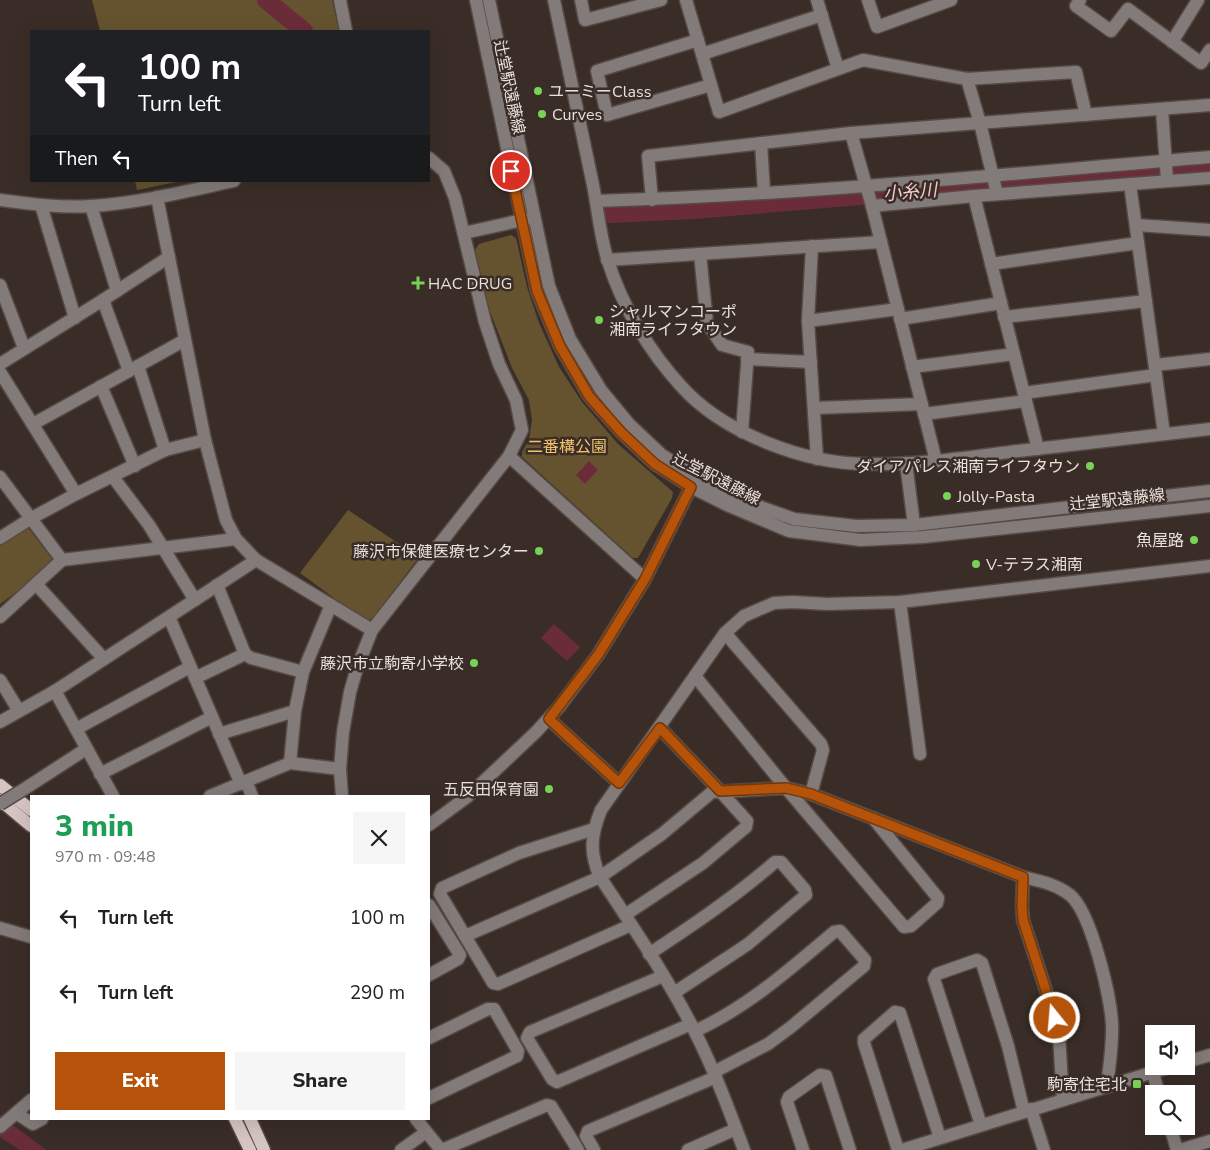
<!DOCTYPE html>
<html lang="en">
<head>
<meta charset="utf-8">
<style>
	body { margin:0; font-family:"Nunito Sans","Noto Sans JP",sans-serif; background:#f6f6f6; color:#222; height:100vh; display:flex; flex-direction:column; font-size:19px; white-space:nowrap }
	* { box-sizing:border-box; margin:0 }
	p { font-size:16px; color:#767676 }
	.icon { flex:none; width:28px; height:28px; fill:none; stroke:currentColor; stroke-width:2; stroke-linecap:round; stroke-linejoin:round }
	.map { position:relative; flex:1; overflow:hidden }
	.side { position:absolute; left:30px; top:795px; width:400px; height:325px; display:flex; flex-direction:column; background:#fff; border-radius:0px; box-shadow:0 5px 20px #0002 }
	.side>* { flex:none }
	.hud { position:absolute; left:30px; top:30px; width:400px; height:152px; border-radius:0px; box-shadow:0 5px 20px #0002; background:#202124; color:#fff; overflow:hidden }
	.tools { position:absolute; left:1145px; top:1025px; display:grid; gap:10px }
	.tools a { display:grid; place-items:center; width:50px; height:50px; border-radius:0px; background:#fff; box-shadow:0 5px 20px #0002; font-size:25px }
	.pin { position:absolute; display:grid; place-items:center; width:42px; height:42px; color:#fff; margin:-21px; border:2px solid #fff; border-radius:50%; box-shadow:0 1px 5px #0007 }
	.me { position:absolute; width:55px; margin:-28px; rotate:343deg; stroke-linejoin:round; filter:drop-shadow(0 0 4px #0008) }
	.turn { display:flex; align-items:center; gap:18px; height:105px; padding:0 25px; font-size:22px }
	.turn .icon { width:65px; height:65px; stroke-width:2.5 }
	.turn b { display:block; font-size:35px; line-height:42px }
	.then { display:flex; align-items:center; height:48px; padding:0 25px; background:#0003; gap:10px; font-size:19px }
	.round { display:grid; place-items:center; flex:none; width:52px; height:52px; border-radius:0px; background:#f6f6f6 }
	.headline { display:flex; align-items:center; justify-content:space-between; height:85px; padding:0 25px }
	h1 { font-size:30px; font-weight:800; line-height:38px; color:#1e9e55 }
	.cta { display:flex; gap:10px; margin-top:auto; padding:10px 25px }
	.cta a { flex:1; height:58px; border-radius:0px; background:#b45309; color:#fff; font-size:20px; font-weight:800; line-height:58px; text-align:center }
	.cta a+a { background:#f6f6f6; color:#222 }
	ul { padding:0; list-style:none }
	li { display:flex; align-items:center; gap:15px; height:75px; padding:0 25px }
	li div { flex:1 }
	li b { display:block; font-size:19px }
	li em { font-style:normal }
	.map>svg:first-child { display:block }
</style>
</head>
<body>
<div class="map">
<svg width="1210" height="1150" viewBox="0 0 1210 1150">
	<rect width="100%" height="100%" fill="#3a2d27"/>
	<g fill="#655330">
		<path d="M 92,0 L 332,0 L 339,31 L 100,31 Z"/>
		<path d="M 135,181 L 181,181 L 137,190 Z"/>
		<path d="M 511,235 L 516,238 L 527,287 L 539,323 L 559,367 L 582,402 L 618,444 L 673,492 L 672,498 L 638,558 L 633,558 L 522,457 L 522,452 L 529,440 L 532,420 L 529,400 L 512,368 L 489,309 L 475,250 L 479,244 Z"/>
		<path d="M 348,510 L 419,557 L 373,618 L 365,621 L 300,573 Z"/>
		<path d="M 23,529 L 29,529 L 52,559 L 33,580 L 0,604 L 0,545 Z"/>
	</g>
	<g fill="#6b2c3a">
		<path d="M 589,461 L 598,470 L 585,484 L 576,475 Z"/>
		<path d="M 554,624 L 580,647 L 567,661 L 541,638 Z"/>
		<path d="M 0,1115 L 46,1150 L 20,1150 L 0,1137 Z"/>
	</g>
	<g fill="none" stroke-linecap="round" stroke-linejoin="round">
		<g stroke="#6b2c3a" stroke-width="18">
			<path d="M 266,0 L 304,31"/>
			<path d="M 611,214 L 693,210 L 1210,167"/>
		</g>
		<defs>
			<g id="minor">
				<path d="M 340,0 L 346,31"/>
				<path d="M 476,0 L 537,291 L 560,346 L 589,396 L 621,432 L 655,464 L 691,487 L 727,505 L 789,531 L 861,540 L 923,537 L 1210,506"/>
				<path d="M 489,0 L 549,286 L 570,339 L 601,390 L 629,424 L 662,455 L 697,477 L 741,500 L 794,519 L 856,526 L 914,525 L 1210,491"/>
				<path d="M 554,0 C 567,62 580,123 593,185 C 598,210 600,237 608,261 C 622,306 649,351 681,386 C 723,433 805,464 868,464 C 918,465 968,457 1018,451 C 1082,444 1146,436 1210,429"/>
				<path d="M 581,0 L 585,20 L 661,0"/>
				<path d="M 686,0 L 719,112 L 863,60 L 967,79 L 980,123 L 997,194"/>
				<path d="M 817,0 L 838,69"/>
				<path d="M 868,0 L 877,27 L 951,0"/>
				<path d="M 1080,0 L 1076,6 L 1111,31 L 1128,9 L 1201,63 L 1210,50"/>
				<path d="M 698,40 L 597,71 L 607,115 L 711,85"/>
				<path d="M 1172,42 L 1198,0"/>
				<path d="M 702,54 L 822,15"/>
				<path d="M 967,79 L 1076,72 L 1086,115"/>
				<path d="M 1162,109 L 1167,180"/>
				<path d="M 851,133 L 872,206 L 936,461"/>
				<path d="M 761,143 L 764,192"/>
				<path d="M 1130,184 L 1164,434"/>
				<path d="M 974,196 L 1038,449"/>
				<path d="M 157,197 L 205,440 L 226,520 L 236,539 L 256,560 L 372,630"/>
				<path d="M 0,200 C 30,204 61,208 91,206 C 139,203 187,191 234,181"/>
				<path d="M 652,200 L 648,156 L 851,133 L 1210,105"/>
				<path d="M 596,201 C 801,195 1006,174 1210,157"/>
				<path d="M 41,205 L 75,318"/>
				<path d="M 91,206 L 117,291"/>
				<path d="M 872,206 L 974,196 L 1210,178"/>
				<path d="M 1136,225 L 1210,230"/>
				<path d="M 464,233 L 527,219"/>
				<path d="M 812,246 L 808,321 L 817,459"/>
				<path d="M 700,254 L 707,323 L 722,345 L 748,352 L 742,432"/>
				<path d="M 607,260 L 881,242"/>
				<path d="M 991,264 L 1138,243"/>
				<path d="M 0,285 L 24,348"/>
				<path d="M 103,300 L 129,371"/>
				<path d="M 1004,317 L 1146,301"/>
				<path d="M 900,319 L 1001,303"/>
				<path d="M 808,321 L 898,309"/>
				<path d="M 747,359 L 811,362"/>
				<path d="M 0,364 L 103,300 L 169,257"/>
				<path d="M 1155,365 L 1210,359"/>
				<path d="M 138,366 L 165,450"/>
				<path d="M 912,367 L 1014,354"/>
				<path d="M 0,372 L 76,494"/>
				<path d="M 101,386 L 135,466"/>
				<path d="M 1024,393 L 1156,375"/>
				<path d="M 815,408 L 922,404"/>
				<path d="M 924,414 L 1026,401"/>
				<path d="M 33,424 L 185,340"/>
				<path d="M 509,456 L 645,579"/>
				<path d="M 906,463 L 914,525"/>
				<path d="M 0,477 L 62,560"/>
				<path d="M 113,477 L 149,525 L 195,600"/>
				<path d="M 0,538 L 30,519 L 76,494 L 165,450 L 205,440"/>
				<path d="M 36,584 L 104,659"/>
				<path d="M 217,585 L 245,654 L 251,658 L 303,672"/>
				<path d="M 900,602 L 920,754"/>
				<path d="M 0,617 L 62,560 L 236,539"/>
				<path d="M 169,617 L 241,784"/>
				<path d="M 725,633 L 821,744 L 823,750 L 811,794"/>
				<path d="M 695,676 L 786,788 L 904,927 L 911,926 L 937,903 L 938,898 L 873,818"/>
				<path d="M 195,678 L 245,654"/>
				<path d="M 0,680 L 19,711"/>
				<path d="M 55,691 L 113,796"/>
				<path d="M 549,719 L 619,783"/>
				<path d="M 0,722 L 55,691 L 256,560"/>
				<path d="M 76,729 L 190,667"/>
				<path d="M 219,734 L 295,711"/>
				<path d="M 290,763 L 295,711 L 303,672 L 331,605"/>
				<path d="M 100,774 L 212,717"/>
				<path d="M 246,781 L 252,796"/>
				<path d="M 29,786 L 86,749"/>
				<path d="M 210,796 L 290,763 L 340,769"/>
				<path d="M 342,796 L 340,769 L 343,732 L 350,692 L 357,668 L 372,630 L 509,456 L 522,430 L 516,400 L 499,364 L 485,322 L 455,198 L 444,171 L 429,158"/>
				<path d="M 429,825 L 467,797 L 536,732 L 559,707 L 598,655 L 645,579 L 694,481"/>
				<path d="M 594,829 L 519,853 L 442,888 L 440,894 L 493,983 L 498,984 L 631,925"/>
				<path d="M 1023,877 L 1022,906 L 1023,920 L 1055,1018 L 1059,1035 L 1063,1100"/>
				<path d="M 429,905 L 460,955 L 458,959 L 429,975"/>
				<path d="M 625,915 L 703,863 L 746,827 L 747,821 L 720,791 L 660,728"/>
				<path d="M 0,928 L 31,937"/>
				<path d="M 465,936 L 600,877 L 662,834 L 712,792 L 786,788 L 811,794 L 1023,877 C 1040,881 1056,884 1070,895 C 1091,912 1111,997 1112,1025 C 1113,1045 1109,1067 1107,1087"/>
				<path d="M 649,954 C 693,925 736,896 775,862 L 781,862 L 805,890 L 806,895 L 748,944 L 674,993"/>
				<path d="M 663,976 L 530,1032 L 527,1038 L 552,1079 L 557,1082 L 691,1024"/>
				<path d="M 695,1031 C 748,1007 790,969 834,932 L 840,931 L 865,960 L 864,966 L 791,1027 L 768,1044 L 714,1072"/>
				<path d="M 429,1038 L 488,1009 L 494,1009 L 518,1051 L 517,1056 L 429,1098"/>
				<path d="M 1186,1062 L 1210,1055"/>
				<path d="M 1153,1073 L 1159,1094"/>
				<path d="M 1031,1109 L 1044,1150"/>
				<path d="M 16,1113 L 33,1124 L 42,1119"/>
				<path d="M 416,1119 L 441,1150"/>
				<path d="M 981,1125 L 934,979 L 937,974 L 977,960 L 982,963 L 1008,1046 L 1024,1112"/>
				<path d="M 1170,1126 L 1177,1150"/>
				<path d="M 0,1127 L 31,1100"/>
				<path d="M 401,1150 L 426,1132"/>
				<path d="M 442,1150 L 547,1105 L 551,1106 L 578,1150"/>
				<path d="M 594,1150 L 586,1136 L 588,1131 L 716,1077"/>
				<path d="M 688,1150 L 736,1129"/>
				<path d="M 744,1150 C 729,1110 714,1069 694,1030 C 667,977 633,927 600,877 C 589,852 591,835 601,810 L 725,633 L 744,616 L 774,603 L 793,602 L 827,604 L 900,602 L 1210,566"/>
				<path d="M 803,1150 L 787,1102 L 789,1097 L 820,1075 L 826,1076 L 850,1150"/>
				<path d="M 898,1150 L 864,1043 L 864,1039 L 895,1012 L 900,1013 L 940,1138"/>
				<path d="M 902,1150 L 1173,1066"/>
				<path d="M 1180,1150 L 1210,1141"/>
			</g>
			<g id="major">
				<path d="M 0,785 L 31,810"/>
				<path d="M 0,800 L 31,826"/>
				<path d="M 235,1119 L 250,1150"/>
				<path d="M 250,1119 L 264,1150"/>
			</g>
		</defs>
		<use href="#minor" stroke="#564a44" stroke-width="15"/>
		<use href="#major" stroke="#564a44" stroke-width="15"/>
		<use href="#minor" stroke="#837b7a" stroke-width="12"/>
		<use href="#major" stroke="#d6c5c3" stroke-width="12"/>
		<defs>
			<path id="minor-bridge" d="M 0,804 L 29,786"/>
		</defs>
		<use href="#minor-bridge" stroke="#564a44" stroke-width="15" stroke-linecap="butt"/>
		<use href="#minor-bridge" stroke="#837b7a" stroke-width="12"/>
	</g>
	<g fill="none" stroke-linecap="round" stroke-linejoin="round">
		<defs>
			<path id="route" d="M 511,171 L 537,291 L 560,346 L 589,396 L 621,432 L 655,464 L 691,487 L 645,579 L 598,655 L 549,719 L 619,783 L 660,728 L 720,791 L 786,788 L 811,794 L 1023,877 L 1022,906 L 1023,920 L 1055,1018"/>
		</defs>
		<use href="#route" stroke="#753606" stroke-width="12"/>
		<use href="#route" stroke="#b45309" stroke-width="9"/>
	</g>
	<g fill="#78d259" stroke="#3a2d27" stroke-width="2">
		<circle cx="538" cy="91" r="5"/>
		<circle cx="542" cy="114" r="5"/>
		<path d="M415.5 275.5h5v5h5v5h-5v5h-5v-5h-5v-5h5z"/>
		<circle cx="599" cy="320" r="5"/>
		<circle cx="1090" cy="466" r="5"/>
		<circle cx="947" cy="496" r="5"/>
		<circle cx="1194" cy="540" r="5"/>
		<circle cx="539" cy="551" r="5"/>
		<circle cx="976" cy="564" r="5"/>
		<circle cx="474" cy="663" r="5"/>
		<circle cx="549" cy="789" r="5"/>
		<rect x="1132" y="1079" width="10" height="10" rx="2.5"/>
	</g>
	<g text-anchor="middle" stroke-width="5" stroke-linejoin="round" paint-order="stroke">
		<g font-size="16" fill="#e9e0dc" stroke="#3a2d27">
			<text transform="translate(510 87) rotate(78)" y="6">辻堂駅遠藤線</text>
			<text transform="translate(717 478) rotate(27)" y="6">辻堂駅遠藤線</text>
			<text transform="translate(1117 499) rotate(-6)" y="6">辻堂駅遠藤線</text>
		</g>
		<g font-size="16" fill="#e9e0dc" stroke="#3a2d27" text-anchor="start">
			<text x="548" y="97">ユーミーClass</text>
			<text x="552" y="120">Curves</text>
			<text x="428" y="289">HAC DRUG</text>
			<text x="609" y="317">シャルマンコーポ<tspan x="609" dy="18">湘南ライフタウン</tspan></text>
			<text x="1080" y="472" text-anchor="end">ダイアパレス湘南ライフタウン</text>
			<text x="957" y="502">Jolly-Pasta</text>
			<text x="1184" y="546" text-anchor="end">魚屋路</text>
			<text x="529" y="557" text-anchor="end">藤沢市保健医療センター</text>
			<text x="986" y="570">V-テラス湘南</text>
			<text x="464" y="669" text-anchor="end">藤沢市立駒寄小学校</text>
			<text x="539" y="795" text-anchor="end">五反田保育園</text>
			<text x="1127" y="1090" text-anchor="end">駒寄住宅北</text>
		</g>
		<g font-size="16" fill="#f1c369" stroke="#3a2d27">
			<text x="567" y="452">二番構公園</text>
		</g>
		<g font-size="18" font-style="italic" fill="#f4cad0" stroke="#3a2d27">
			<text transform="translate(910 192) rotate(-5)" y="6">小糸川</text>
		</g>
	</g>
</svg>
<div class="tools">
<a><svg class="icon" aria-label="sound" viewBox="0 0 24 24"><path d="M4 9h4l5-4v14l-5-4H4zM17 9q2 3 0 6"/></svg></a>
<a><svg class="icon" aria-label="search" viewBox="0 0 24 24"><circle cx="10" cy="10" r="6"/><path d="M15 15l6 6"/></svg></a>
</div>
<div class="pin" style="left:511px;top:171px;background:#d93025"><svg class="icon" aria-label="arrive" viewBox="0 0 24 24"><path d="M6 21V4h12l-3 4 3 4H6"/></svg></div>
<svg class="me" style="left:1055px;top:1018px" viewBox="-20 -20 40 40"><circle r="17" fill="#b45309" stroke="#fff" stroke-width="3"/><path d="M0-11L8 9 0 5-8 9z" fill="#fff"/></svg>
<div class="hud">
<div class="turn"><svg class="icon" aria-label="left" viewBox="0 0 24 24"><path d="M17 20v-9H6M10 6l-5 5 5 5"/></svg><div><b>100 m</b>Turn left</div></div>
<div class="then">Then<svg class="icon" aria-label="left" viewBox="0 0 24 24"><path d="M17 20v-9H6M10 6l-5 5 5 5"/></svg></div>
</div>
<section class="side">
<div class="headline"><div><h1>3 min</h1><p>970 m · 09:48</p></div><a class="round"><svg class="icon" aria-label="close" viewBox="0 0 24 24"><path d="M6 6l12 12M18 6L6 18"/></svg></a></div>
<ul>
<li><svg class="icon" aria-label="left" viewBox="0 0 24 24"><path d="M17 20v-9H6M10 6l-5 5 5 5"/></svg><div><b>Turn left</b></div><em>100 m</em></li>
<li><svg class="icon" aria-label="left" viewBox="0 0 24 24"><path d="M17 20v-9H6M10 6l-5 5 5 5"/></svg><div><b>Turn left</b></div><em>290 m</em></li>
</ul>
<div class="cta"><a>Exit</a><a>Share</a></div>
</section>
</div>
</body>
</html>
